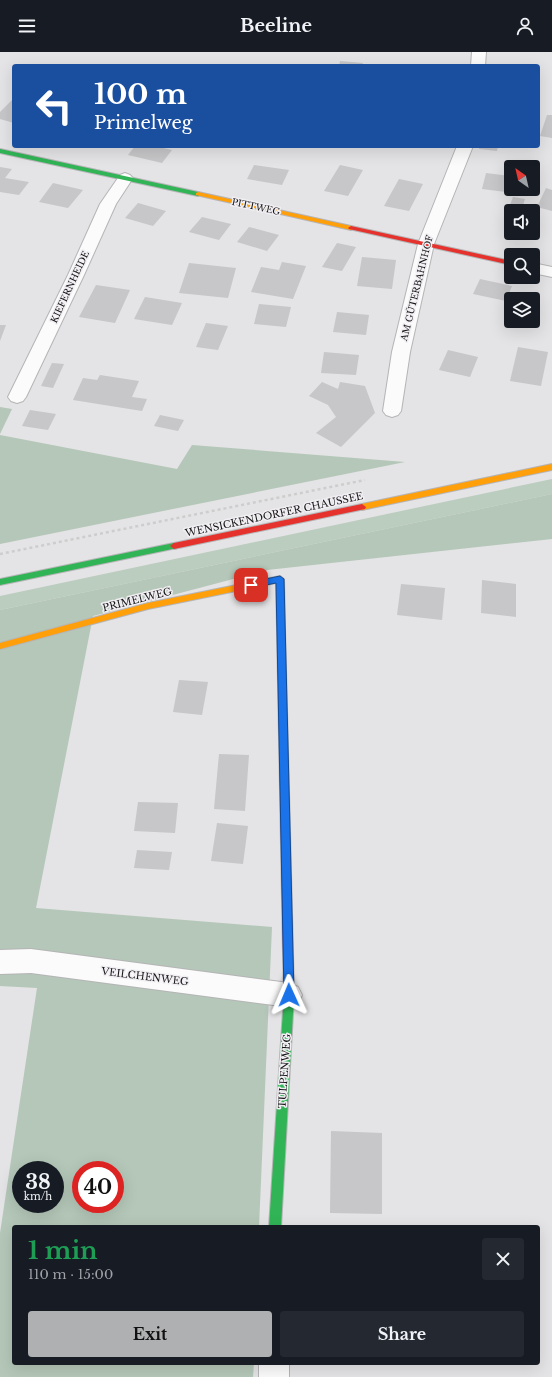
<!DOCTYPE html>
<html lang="en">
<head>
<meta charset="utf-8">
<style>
	body { margin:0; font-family:"Libre Baskerville",serif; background:#242831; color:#f1f3f6; height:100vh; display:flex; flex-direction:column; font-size:15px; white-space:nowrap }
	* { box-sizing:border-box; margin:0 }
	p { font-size:13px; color:#9ea1a6 }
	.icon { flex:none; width:22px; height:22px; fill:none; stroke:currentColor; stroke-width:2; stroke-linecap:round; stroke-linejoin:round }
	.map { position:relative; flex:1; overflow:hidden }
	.drawer { position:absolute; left:12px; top:1173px; width:528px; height:140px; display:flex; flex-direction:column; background:#171b24; border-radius:4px; box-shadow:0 4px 16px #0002 }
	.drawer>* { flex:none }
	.top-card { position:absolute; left:12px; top:12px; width:528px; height:84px; border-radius:4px; box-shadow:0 4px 16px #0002; background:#1a4fa0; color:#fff; overflow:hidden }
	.needle { width:26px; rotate:326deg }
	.controls { position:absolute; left:504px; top:108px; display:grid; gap:8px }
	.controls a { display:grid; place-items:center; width:36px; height:36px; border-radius:4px; background:#171b24; box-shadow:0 4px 16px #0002; font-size:20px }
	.speed { position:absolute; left:12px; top:1109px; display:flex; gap:8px; font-size:20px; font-weight:700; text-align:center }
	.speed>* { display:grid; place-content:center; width:52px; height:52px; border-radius:50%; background:#171b24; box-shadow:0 4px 16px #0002; line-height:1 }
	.speed small { font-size:10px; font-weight:400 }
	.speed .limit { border:6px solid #d22; background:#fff; color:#111 }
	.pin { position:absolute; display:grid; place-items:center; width:34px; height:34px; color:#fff; margin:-17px; border-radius:8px; box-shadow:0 2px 6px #0006 }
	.me { position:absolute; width:44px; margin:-22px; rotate:359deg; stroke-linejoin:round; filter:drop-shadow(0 0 3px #0008) }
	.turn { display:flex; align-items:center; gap:14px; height:84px; padding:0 16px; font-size:18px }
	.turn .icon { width:52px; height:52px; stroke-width:2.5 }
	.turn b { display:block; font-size:28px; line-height:34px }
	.round { display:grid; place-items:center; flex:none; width:42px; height:42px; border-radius:4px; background:#242831 }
	.headline { display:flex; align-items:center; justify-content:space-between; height:68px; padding:0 16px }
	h1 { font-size:24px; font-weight:700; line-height:30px; color:#1e9e55 }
	.cta { display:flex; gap:8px; margin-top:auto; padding:8px 16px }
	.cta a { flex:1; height:46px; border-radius:4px; background:#afb0b2; color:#111; font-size:16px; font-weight:700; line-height:46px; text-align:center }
	.cta a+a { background:#242831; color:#f1f3f6 }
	header { display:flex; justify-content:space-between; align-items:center; height:52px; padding:0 16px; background:#171b24; font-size:18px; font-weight:700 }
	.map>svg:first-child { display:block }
</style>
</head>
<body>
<header><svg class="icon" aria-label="menu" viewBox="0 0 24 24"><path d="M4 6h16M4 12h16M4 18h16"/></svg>Beeline<svg class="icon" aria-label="person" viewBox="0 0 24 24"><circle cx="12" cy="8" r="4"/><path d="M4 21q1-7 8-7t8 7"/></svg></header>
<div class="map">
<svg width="552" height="1325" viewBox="0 0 552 1325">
	<rect width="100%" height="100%" fill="#e4e3e5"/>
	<path fill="#bbcdbf" d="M 552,427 L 552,442 L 0,558 L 0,544 Z"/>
	<g fill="#b4c7b8" fill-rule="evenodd">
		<path d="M 0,355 L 12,357 L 0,382 Z"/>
		<path d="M 0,383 L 177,417 L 192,393 L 405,410 L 0,492 Z"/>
		<path d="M 552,442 L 552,487 L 267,518 L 93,564 L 36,856 L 272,875 L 259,1175 L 14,1175 L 14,1311 L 254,1311 L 253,1325 L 0,1325 L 0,1181 L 37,936 L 0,934 L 0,558 ZM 21,1118 L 55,1118 L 55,1152 L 21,1152 ZM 81,1118 L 115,1118 L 115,1152 L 81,1152 Z"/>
	</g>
	<g fill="#c7c6c8">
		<path d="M 340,9 L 363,11 L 362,14 L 339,14 Z"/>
		<path d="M 14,46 L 14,71 L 0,67 L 0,60 Z"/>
		<path d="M 547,63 L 552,63 L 552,86 L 540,84 Z"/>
		<path d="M 135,94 L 155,94 L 172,98 L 162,111 L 128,103 Z"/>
		<path d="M 480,94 L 498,94 L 497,99 L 479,97 Z"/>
		<path d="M 254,113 L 289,118 L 282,133 L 247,127 Z"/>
		<path d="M 340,113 L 363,118 L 348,144 L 324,139 Z"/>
		<path d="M 0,115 L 12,117 L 5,126 L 29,130 L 19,143 L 0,140 Z"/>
		<path d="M 486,121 L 510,124 L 506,140 L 482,137 Z"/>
		<path d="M 399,127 L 423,132 L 409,159 L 384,154 Z"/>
		<path d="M 53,131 L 83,138 L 68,156 L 39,150 Z"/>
		<path d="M 546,136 L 552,138 L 552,159 L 537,155 Z"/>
		<path d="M 513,145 L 525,147 L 522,156 L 510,153 Z"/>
		<path d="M 138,151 L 166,159 L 153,174 L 125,166 Z"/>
		<path d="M 202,165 L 231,172 L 219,188 L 189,180 Z"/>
		<path d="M 249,175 L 279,183 L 267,199 L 237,190 Z"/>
		<path d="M 337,191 L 356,195 L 342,219 L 322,215 Z"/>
		<path d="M 362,205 L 396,208 L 392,237 L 357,234 Z"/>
		<path d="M 282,210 L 306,214 L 293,247 L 251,240 L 261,215 L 279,218 Z"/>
		<path d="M 189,211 L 236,216 L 228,246 L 179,241 Z"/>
		<path d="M 480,227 L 512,234 L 506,249 L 473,242 Z"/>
		<path d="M 96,233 L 130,238 L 115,271 L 79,265 Z"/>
		<path d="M 145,245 L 182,251 L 172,273 L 134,267 Z"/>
		<path d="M 259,252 L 291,255 L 286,275 L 254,272 Z"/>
		<path d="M 337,260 L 369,263 L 366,283 L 333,280 Z"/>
		<path d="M 206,271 L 228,274 L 218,298 L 196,295 Z"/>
		<path d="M 0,273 L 6,273 L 0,289 Z"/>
		<path d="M 518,295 L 548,300 L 541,334 L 510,329 Z"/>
		<path d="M 448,298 L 478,305 L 470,325 L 439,318 Z"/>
		<path d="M 324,300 L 359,303 L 356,323 L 321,321 Z"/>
		<path d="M 52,311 L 64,312 L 53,336 L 41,334 Z"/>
		<path d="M 100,323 L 139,329 L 132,345 L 147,347 L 142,359 L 73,348 L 83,326 L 97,328 Z"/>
		<path d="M 322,330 L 338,337 L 340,330 L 365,334 L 375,361 L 341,395 L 316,381 L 336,365 L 328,353 L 309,344 Z"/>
		<path d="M 30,358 L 56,362 L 48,378 L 22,374 Z"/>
		<path d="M 160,363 L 184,368 L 178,379 L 154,374 Z"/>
		<path d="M 482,528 L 516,532 L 516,565 L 481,561 Z"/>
		<path d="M 401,532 L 445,536 L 442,568 L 397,563 Z"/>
		<path d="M 179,628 L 208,630 L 202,663 L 173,660 Z"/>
		<path d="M 219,702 L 249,703 L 245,759 L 214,757 Z"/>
		<path d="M 138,750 L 178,751 L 175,781 L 134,779 Z"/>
		<path d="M 217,771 L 248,774 L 243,812 L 211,809 Z"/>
		<path d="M 137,798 L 172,800 L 169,818 L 134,816 Z"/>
		<path d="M 331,1079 L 382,1081 L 382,1162 L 330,1161 Z"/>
	</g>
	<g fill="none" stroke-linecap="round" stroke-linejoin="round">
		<defs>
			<g id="street">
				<path d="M 472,0 L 486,0 L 485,14 L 471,14 Z"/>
				<path d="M 457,94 L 473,94 L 434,192 L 410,300 L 401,359 L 398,363 L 392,365 L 386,363 L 383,359 L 392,300 L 418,192 Z"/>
				<path d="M 125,121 L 130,123 L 133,126 L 116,152 L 84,223 L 26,345 L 23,349 L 17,351 L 11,349 L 8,345 L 68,223 L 100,152 L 120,123 Z"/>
				<path d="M 533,211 L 552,215 L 552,225 L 533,221 Z"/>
				<path d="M 31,897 L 289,931 L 298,935 L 302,943 L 298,951 L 289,955 L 31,921 L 0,922 L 0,898 Z"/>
				<rect x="259" y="1311" width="30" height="14"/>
			</g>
			<g id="fast">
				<path d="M 0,97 L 198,140 L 201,142 L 198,144 L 0,101 Z"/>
				<path d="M 174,491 L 178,494 L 177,496 L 0,533 L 0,527 Z"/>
				<path d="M 288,896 L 292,898 L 293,901 L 294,943 L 281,1175 L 269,1175 L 284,943 L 283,901 L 284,898 Z"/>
			</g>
			<g id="slow">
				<path d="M 198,140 L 351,174 L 354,176 L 351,178 L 196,143 L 196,141 Z"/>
				<path d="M 552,412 L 552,418 L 362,458 L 358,455 L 362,452 Z"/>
				<path d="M 280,524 L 284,527 L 285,577 L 281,580 L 277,577 L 276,531 L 148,557 L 0,597 L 0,591 L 148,551 Z"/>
			</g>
			<g id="jam">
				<path d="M 351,174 L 511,209 L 511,213 L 349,177 L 348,176 Z"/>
				<path d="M 362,452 L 366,455 L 365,457 L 174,497 L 170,494 L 174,491 Z"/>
				<path d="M 281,574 L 285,577 L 293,901 L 292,904 L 288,906 L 284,904 L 283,901 L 277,577 Z"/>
			</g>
		</defs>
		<use href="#street" stroke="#b5b4b6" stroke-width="2"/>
		<use href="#fast" stroke="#b5b4b6" stroke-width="2"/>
		<use href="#slow" stroke="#b5b4b6" stroke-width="2"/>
		<use href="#jam" stroke="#b5b4b6" stroke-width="2"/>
		<path stroke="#cecdce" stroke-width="2.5" stroke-dasharray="3 3" stroke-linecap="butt" d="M 0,502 L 365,428"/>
		<use href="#street" fill="#fbfbfb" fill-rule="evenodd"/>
		<use href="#fast" fill="#30b455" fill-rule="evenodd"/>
		<use href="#slow" fill="#ff9f0a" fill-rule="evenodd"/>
		<use href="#jam" fill="#e5322d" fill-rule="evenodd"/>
	</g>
	<path fill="#1a73e8" stroke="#114b97" d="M 280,524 L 284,527 L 294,943 L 293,946 L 289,948 L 285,946 L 284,943 L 276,531 L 251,536 L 246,533 L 251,530 Z"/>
	<g text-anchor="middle" stroke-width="3" stroke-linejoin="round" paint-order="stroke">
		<g font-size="9" fill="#171617" stroke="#f1eff3">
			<text transform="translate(256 155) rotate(12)" y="3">PITTWEG</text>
			<text transform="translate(70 235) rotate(-65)" y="3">KIEFERNHEIDE</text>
			<text transform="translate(417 236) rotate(-76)" y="3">AM GÜTERBAHNHOF</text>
		</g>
		<g font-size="10" fill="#171617" stroke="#f1eff3">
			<text transform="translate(274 462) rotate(-12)" y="4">WENSICKENDORFER CHAUSSEE</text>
			<text transform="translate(137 547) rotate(-14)" y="4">PRIMELWEG</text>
			<text transform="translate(145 924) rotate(7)" y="4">VEILCHENWEG</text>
			<text transform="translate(284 1019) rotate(-86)" y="4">TULPENWEG</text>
		</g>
	</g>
</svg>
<div class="controls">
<a><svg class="needle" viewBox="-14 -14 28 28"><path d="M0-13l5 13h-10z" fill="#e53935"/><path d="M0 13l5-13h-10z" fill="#9ea1a6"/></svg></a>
<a><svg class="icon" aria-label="sound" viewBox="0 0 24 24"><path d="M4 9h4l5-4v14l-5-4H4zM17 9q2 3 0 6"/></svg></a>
<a><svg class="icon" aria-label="search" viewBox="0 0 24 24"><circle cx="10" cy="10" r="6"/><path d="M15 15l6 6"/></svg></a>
<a><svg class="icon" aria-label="layers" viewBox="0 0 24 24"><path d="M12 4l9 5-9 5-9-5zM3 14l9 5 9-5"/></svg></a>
</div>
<div class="speed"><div>38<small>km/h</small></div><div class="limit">40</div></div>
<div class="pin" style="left:251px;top:533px;background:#d93025"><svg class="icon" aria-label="arrive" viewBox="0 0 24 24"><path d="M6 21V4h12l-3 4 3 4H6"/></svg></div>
<svg class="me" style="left:289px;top:943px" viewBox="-20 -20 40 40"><path d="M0-17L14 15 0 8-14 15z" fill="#1a73e8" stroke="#fff" stroke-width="4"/></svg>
<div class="top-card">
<div class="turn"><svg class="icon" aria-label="left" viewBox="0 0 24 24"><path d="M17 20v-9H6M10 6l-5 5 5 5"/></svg><div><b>100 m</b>Primelweg</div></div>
</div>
<section class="drawer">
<div class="headline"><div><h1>1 min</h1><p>110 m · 15:00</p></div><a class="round"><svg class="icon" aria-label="close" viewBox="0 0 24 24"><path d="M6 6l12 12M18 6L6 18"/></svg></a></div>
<div class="cta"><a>Exit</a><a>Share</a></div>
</section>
</div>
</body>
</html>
